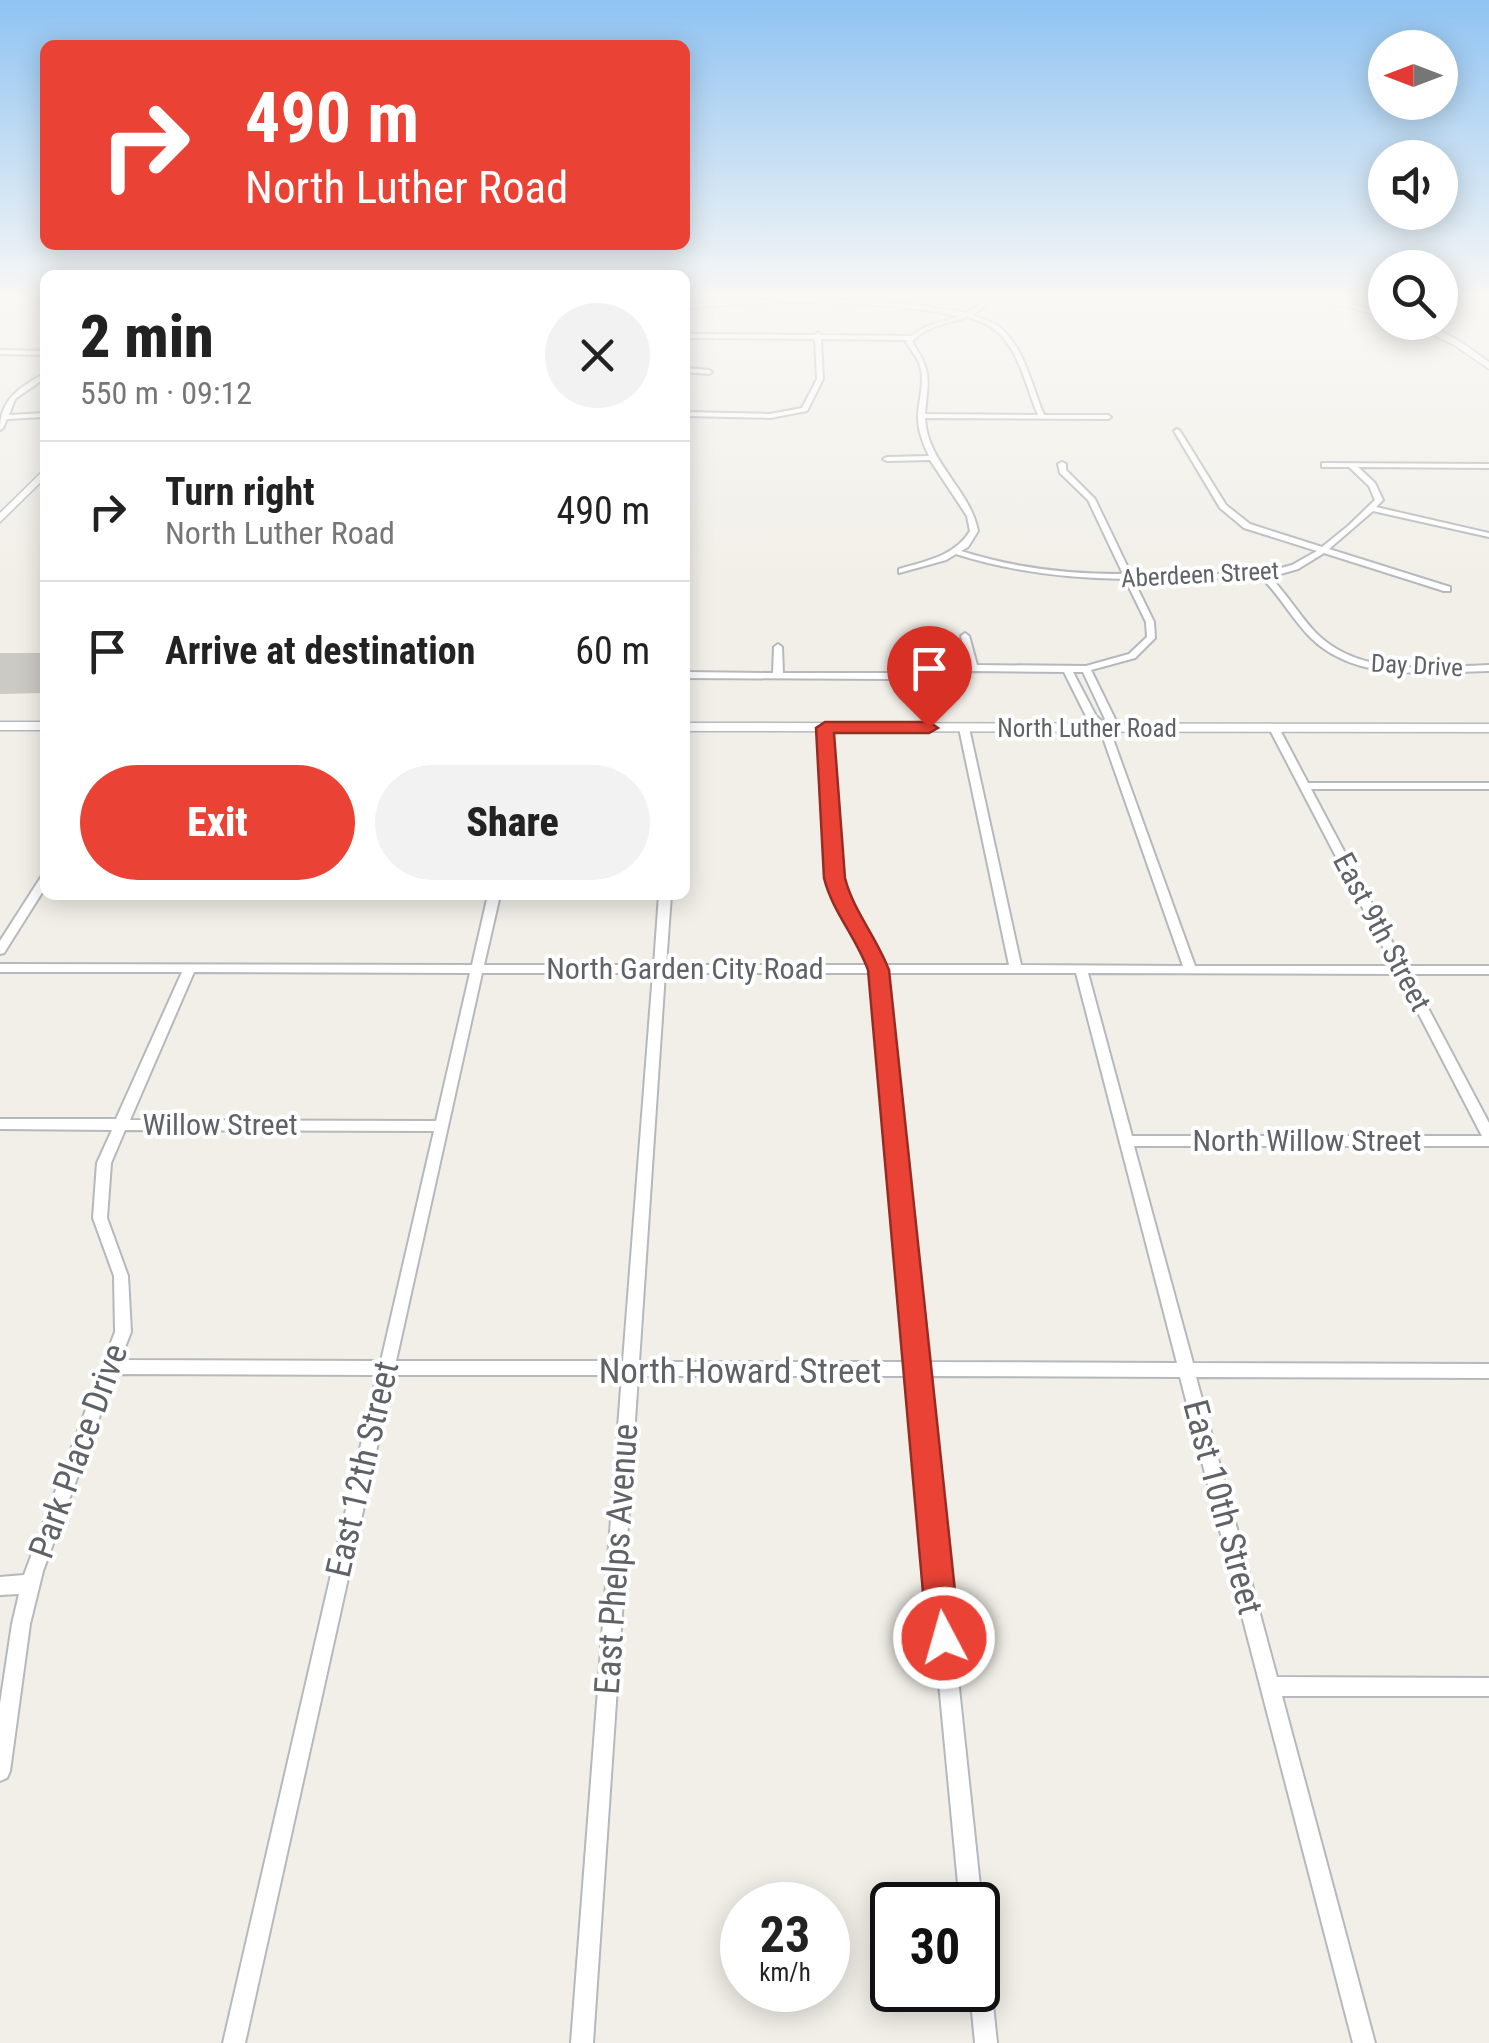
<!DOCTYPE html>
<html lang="en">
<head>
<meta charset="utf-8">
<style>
	body { margin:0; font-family:"Roboto Condensed",sans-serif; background:#f2f2f2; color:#222; height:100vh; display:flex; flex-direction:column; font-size:38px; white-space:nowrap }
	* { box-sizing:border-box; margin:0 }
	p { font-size:32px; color:#767676 }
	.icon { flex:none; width:55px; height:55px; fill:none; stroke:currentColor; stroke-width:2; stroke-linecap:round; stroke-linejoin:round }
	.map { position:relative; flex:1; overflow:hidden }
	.sheet { position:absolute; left:40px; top:270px; width:650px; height:630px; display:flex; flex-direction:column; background:#fff; border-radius:15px; box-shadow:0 5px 25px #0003 }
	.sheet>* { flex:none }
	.hud { position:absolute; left:40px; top:40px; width:650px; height:210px; border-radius:15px; box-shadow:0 5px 25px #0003; background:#ea4335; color:#fff; overflow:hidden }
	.needle { width:65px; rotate:270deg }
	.tools { position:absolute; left:1368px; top:30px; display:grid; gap:20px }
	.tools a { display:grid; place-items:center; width:90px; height:90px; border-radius:50%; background:#fff; box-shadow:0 5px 25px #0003; font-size:50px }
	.speed { position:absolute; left:720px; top:1882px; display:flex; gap:20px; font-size:50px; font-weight:700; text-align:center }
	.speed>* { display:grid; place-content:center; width:130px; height:130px; border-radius:50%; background:#fff; box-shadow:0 5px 25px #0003; line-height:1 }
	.speed small { font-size:25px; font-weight:400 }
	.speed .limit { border:5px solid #111; border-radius:15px; background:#fff; color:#111 }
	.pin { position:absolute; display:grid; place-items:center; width:85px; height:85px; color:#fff; margin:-102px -42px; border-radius:50% 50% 50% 0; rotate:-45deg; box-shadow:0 0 10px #0007 }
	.pin .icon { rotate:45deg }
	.me { position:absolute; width:110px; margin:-55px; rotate:354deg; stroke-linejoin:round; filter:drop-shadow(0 0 8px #0008) }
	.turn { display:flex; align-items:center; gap:35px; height:210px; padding:0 40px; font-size:45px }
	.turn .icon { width:130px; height:130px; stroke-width:2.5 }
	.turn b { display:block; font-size:70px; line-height:85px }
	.round { display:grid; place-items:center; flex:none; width:105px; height:105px; border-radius:52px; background:#f2f2f2 }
	.summary { display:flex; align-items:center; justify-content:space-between; height:170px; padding:0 40px }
	h1 { font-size:60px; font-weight:800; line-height:75px }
	.primary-button { display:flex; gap:20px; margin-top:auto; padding:20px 40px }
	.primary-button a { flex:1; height:115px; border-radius:60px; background:#ea4335; color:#fff; font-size:40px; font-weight:800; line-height:115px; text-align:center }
	.primary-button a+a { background:#f2f2f2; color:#222 }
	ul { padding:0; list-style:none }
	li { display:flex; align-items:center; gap:30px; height:140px; padding:0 40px; border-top:2px solid #e0e0e0 }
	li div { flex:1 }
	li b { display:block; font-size:38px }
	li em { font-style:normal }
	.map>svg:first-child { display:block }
</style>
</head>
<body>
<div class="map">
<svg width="1489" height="2043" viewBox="0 0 1489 2043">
	<rect width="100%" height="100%" fill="#f1efe8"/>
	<path fill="#cccac5" d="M 0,653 L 45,653 L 45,693 L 0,694 Z"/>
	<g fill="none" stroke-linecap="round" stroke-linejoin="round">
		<defs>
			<g id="street">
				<path d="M 984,296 L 990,296 L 984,307 L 972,315 C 979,318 988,320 995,324 C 1024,343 1031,385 1044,415 L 1108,415 L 1111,417 L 1108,419 L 925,418 C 927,463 970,489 978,531 L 968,547 L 961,551 C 1014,568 1067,574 1123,574 L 1088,500 L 1060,473 L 1058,464 L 1062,462 L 1066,464 L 1066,470 L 1095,499 L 1131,574 L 1260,574 L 1292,565 L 1317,551 L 1244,528 L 1220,508 L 1174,431 L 1177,429 L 1180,431 L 1226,505 L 1250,524 L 1322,547 L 1348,526 L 1375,500 L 1369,486 L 1349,467 L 1322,467 L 1322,463 L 1489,464 L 1489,468 L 1358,467 L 1375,483 L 1383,500 L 1376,507 L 1489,533 L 1489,537 L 1373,511 L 1329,549 L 1450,587 L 1450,591 L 1444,591 L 1324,553 L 1298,569 L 1270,577 C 1287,594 1299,615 1315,632 C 1360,678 1431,667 1489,665 L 1489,671 C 1430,672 1357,683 1311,638 C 1293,620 1280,596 1262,578 L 1133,579 L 1154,622 L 1155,638 L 1135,658 L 1091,670 L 1115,719 L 1109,728 L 1195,966 L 1393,966 L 1269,728 L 1271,726 L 1277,726 L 1279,728 L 1308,783 L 1489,783 L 1489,789 L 1311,789 L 1405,966 L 1489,966 L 1489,974 L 1410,974 L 1489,1123 L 1489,1146 L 1134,1146 L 1193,1363 L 1489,1364 L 1489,1378 L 1196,1377 L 1277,1677 L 1489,1678 L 1489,1696 L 1282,1696 L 1375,2043 L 1353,2043 L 1180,1377 L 926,1376 L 982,1905 L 978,1913 L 978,1905 L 960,1905 L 910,1376 L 638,1376 L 593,2043 L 571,2043 L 622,1375 L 393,1375 L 245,2043 L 223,2043 L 377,1375 L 115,1374 L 43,1571 L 30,1624 L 10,1771 L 7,1778 L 0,1781 L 0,1704 L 12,1624 L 19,1594 L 0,1595 L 0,1577 L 24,1575 L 115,1332 L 114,1276 L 93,1218 L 97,1163 L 112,1130 L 0,1129 L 0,1119 L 116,1119 L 182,972 L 0,972 L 0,964 L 472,965 L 488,895 L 500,895 L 484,965 L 654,965 L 659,895 L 671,895 L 666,965 L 871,965 L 864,946 L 838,901 L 829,877 L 820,728 L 825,725 L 830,728 L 841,877 L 850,901 L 875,946 L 883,965 L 1009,965 L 959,728 L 964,725 L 969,728 L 1021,965 L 1183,966 L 1100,729 L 1087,718 L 1064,672 L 973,671 L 891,679 L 685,678 L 685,672 L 773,673 L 774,647 L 778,644 L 782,647 L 783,673 L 891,673 L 968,666 L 961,636 L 965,633 L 969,636 L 977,665 L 1086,666 L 1129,654 L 1147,637 L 1146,622 L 1125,579 C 1067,578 1012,572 956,554 L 946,560 L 899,573 L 899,569 C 926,561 955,556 970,531 L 967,516 L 930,460 L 887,461 L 883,459 L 887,457 L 929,456 C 923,443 918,431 918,417 C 918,402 926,380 919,363 C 916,355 910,349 906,342 L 908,340 L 821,339 L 823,379 L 807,411 L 770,418 L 685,416 L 685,412 L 770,414 L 802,408 L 817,379 L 815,339 L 685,338 L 685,334 L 815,335 L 818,332 L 821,335 L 911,336 L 925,327 L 961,316 C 873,300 773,298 685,309 L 685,305 C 777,294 875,297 966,313 L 979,305 ZM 968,317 C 975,320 984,322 991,327 C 1019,345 1025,386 1038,415 L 925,414 C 928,379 933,373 912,342 C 926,326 948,323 968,317 ZM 1073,672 L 1083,672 L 1105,719 L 1103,722 L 1096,716 ZM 194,972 L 470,973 L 436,1121 L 130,1120 ZM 482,973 L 653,973 L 623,1361 L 396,1361 ZM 665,973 L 872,973 L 909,1362 L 639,1362 ZM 884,973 L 1076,973 L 1177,1363 L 925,1362 ZM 1088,973 L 1398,974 L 1482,1136 L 1132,1136 ZM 125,1130 L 434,1131 L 381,1361 L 120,1360 L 131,1332 L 128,1276 L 107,1218 L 111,1163 Z"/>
				<path d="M 0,350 L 45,351 L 45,355 L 0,354 Z"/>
				<path d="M 685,368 L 709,370 L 712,372 L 709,374 L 685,372 Z"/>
				<path d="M 45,373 L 45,378 L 15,399 L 9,415 L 45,413 L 45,417 L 7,419 L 3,428 L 0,430 C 0,399 19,388 45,373 Z"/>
				<path d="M 45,876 L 45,888 L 4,953 L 0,954 L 0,941 L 41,877 Z"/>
				<path d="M 978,1954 L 986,1957 L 989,1965 L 997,2043 L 975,2043 L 970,1990 L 978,1990 Z"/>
			</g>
			<g id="secondary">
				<path d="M 1304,296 L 1318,296 L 1385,313 L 1385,317 Z"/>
				<path d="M 1406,322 C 1436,322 1466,345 1489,362 L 1489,369 L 1454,345 Z"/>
				<path d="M 45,469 L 45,478 L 0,522 L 0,513 Z"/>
				<rect x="0" y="722" width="45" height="8"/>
				<path d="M 685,723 L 1489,724 L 1489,732 L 685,731 Z"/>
			</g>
		</defs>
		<use href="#street" stroke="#b5b8bc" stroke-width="4"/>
		<use href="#secondary" stroke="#b6babf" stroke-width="3"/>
		<use href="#street" fill="#fff" fill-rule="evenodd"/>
		<use href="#secondary" fill="#fff" fill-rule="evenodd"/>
	</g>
	<linearGradient id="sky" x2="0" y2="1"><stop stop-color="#8fc3f1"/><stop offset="0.51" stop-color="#f9f8f5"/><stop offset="1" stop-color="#f9f8f5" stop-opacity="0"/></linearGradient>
	<rect width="1489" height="582" fill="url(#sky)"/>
	<path fill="#ea4335" stroke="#982c22" stroke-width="2.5" d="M 825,722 L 929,722 L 938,728 L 929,733 L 834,733 L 845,878 C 853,910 877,938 889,970 L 960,1638 L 955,1650 L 944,1655 L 932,1650 L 927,1638 L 868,970 C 856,937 832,911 824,878 L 816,728 Z"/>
	<g text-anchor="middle" stroke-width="8" stroke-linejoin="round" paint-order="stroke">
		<g font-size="25" fill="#5f6368" stroke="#fff">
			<text transform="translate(1200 574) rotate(-3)" y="9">Aberdeen Street</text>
			<text transform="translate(1417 665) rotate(3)" y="9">Day Drive</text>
			<text x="1087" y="737">North Luther Road</text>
		</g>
		<g font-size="30" fill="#5f6368" stroke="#fff">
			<text transform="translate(1382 932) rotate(62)" y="10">East 9th Street</text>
			<text x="685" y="979">North Garden City Road</text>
			<text x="220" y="1135">Willow Street</text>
			<text x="1307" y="1151">North Willow Street</text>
		</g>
		<g font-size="35" fill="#5f6368" stroke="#fff">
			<text x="740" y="1383">North Howard Street</text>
			<text transform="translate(78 1451) rotate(-70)" y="12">Park Place Drive</text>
			<text transform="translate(362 1469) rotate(-77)" y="12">East 12th Street</text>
			<text transform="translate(1223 1507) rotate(75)" y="12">East 10th Street</text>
			<text transform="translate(616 1559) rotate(-86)" y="12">East Phelps Avenue</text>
		</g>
	</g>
</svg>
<div class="tools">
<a><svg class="needle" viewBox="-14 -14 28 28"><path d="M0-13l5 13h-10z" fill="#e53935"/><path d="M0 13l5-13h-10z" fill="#767676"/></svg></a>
<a><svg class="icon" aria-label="sound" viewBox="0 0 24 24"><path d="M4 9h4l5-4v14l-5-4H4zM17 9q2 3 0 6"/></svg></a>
<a><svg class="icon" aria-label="search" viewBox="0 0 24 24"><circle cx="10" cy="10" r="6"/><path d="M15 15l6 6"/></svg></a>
</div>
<div class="speed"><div>23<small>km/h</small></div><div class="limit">30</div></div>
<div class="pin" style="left:929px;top:728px;background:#d93025"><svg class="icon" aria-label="arrive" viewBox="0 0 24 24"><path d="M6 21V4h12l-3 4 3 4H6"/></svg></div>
<svg class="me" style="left:944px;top:1638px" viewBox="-20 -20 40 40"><circle r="17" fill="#ea4335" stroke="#fff" stroke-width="3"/><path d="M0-11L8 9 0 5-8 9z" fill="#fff"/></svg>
<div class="hud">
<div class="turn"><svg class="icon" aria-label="right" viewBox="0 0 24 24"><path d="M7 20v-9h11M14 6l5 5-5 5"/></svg><div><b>490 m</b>North Luther Road</div></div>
</div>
<section class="sheet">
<div class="summary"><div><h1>2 min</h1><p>550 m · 09:12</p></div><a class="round"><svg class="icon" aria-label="close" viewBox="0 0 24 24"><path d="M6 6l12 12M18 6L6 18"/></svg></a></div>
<ul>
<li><svg class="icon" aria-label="right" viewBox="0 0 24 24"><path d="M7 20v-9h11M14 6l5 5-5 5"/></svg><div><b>Turn right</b><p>North Luther Road</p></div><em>490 m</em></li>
<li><svg class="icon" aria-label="arrive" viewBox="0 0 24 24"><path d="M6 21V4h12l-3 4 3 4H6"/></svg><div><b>Arrive at destination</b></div><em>60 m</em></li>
</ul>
<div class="primary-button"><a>Exit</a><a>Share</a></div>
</section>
</div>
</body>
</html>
